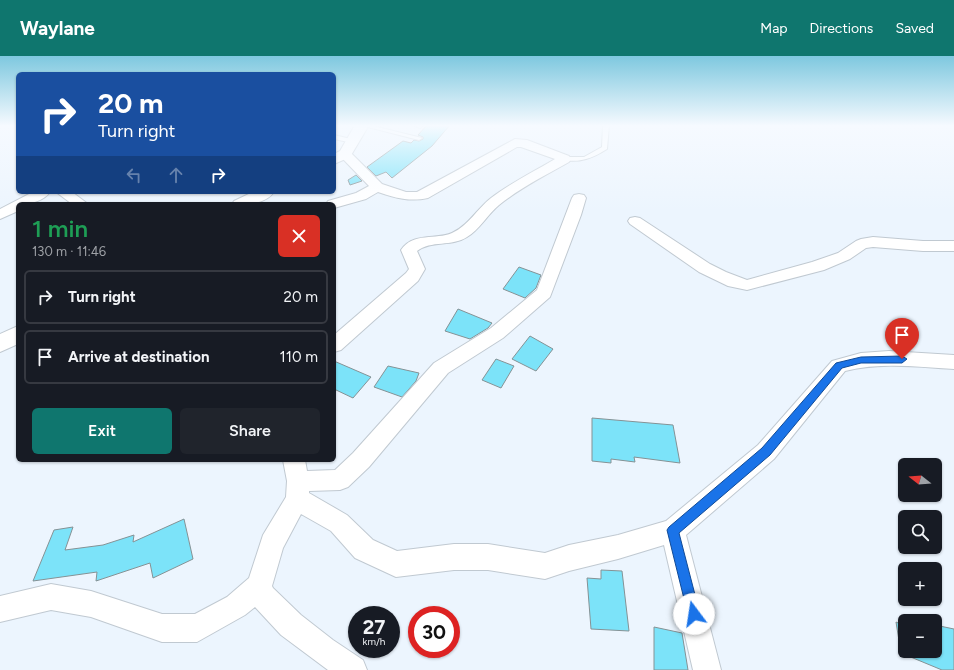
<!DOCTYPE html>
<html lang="en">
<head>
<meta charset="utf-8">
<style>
	body { margin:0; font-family:Figtree,sans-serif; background:#20242c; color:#f1f3f6; height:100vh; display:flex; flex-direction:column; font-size:15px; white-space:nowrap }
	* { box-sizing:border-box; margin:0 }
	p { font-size:13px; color:#9ea1a6 }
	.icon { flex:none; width:22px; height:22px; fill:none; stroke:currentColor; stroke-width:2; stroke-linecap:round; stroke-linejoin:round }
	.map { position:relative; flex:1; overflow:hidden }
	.sheet { position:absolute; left:16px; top:146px; width:320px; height:260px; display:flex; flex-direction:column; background:#171b24; border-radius:6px; box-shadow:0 1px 3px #0004 }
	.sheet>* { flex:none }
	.banner { position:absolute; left:16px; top:16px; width:320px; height:122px; border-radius:6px; box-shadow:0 1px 3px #0004; background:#1a4fa0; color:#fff; overflow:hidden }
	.needle { width:26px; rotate:287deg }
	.tools { position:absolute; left:898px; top:402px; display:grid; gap:8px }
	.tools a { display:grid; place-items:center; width:44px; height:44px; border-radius:6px; background:#171b24; box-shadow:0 1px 3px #0004; font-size:20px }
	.speed { position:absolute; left:348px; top:550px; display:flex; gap:8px; font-size:20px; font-weight:700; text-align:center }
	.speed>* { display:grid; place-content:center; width:52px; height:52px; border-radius:50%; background:#171b24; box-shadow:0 1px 3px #0004; line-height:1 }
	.speed small { font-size:10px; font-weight:400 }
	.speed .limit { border:6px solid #d22; background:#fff; color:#111 }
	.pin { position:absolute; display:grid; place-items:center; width:34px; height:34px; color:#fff; margin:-41px -17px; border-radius:50% 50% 50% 0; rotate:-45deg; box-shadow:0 0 4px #0007 }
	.pin .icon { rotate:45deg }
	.me { position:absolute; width:44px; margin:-22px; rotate:346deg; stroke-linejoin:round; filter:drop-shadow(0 0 3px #0008) }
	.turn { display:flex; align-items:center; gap:14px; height:84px; padding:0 16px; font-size:18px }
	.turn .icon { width:52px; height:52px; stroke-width:2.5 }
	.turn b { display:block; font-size:28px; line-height:34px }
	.lanes { display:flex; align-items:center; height:38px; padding:0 16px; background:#0003; justify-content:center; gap:20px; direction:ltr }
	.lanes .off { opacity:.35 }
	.round { display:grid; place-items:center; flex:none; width:42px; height:42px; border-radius:6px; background:#20242c }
	.headline { display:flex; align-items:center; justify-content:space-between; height:68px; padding:0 16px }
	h1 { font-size:24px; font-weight:600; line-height:30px; color:#1e9e55 }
	.primary-button { display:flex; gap:8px; margin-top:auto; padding:8px 16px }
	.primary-button a { flex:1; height:46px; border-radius:6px; background:#0f766e; color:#fff; font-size:16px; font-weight:600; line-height:46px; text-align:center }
	.primary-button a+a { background:#20242c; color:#f1f3f6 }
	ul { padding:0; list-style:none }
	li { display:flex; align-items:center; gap:12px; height:54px; margin:0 8px 6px; padding:0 8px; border:2px solid #363941; border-radius:6px }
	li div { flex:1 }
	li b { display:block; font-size:15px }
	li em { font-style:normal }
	header { display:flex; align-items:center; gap:24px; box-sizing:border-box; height:56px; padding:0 20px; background:#0f766e; color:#fff }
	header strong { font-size:19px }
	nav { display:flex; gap:22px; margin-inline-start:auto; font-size:14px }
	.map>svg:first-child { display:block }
</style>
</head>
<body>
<header>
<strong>Waylane</strong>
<nav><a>Map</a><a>Directions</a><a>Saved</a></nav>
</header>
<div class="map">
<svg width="954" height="614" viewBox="0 0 954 614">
	<rect width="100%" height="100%" fill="#ecf5fe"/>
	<g fill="#7ce3f9" stroke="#859295">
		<path d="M 427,69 L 450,69 L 432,90 L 392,122 L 386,116 L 376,120 L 367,111 L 403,85 L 411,87 L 414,84 L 419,85 L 423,83 L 423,81 L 418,79 Z"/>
		<path d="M 356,119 L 362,125 L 350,129 L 348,124 Z"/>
		<path d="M 519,211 L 541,219 L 536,232 L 525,242 L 503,233 Z"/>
		<path d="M 458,253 L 492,267 L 488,272 L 470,283 L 445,275 Z"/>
		<path d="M 530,280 L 553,293 L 536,315 L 512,303 Z"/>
		<path d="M 496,303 L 514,310 L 501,332 L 482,324 Z"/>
		<path d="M 334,305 L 371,321 L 353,342 L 334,333 Z"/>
		<path d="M 388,310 L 419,317 L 416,325 L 402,341 L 374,331 Z"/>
		<path d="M 592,362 L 673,369 L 680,407 L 634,401 L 635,406 L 611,403 L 611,407 L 592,405 Z"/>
		<path d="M 184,463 L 193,503 L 153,522 L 150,507 L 96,525 L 97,516 L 33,525 L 54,474 L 73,471 L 65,494 L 103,489 L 134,479 L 133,486 Z"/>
		<path d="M 601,514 L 622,515 L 629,575 L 591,573 L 587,522 L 601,523 Z"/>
		<path d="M 896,566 L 905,570 L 905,595 L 935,595 L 935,569 L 954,573 L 954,614 L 942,614 L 901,597 Z"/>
		<path d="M 654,571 L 682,577 L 688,614 L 654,614 Z"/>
	</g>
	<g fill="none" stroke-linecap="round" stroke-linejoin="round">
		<defs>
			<g id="lane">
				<path d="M 360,69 L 369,69 L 422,82 L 419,84 Z"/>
				<path d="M 413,69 L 422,69 L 423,70 L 420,72 Z"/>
				<path d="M 603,69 L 609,69 L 607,93 C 593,102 580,107 563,104 L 562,103 L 565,101 L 584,101 L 602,91 Z"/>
				<path d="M 334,79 L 355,84 L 356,85 L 353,87 L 334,83 Z"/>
			</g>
			<g id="street">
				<path d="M 515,83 L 527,84 L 569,100 L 571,103 L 569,106 C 546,119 520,132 499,149 C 487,159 479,174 467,181 C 452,191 431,184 417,195 L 425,213 L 418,225 L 341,294 L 334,296 L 334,279 L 406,217 L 409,213 L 401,194 C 413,176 436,184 452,177 C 468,170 478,152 491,142 C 511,127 533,116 555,103 L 521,91 L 517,91 L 428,142 C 410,146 395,142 378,136 L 366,143 L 334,152 L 334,148 L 326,148 L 328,145 L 356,137 L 369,130 L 341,101 L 339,98 L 341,95 L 349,95 L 382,128 L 406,136 L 417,136 Z"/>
				<path d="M 33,136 L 50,136 C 43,146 29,148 18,148 L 18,155 L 0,163 L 0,153 Z"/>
				<path d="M 56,136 L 72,136 L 88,148 L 72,148 Z"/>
				<path d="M 579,138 L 584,139 L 586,142 L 581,159 L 550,241 L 503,282 L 448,317 L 369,411 L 348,431 L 340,434 L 309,435 L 309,437 L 347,459 L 373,484 L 397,495 L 454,488 L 488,488 L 545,497 L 569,489 L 618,479 L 666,465 L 758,389 L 832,305 L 861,297 L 889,295 L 954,299 L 954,313 C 918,311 881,306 845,315 L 774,403 L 686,479 L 721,614 L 693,614 L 664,489 L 618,503 L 569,515 L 545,523 L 488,514 L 454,514 L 396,521 L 355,502 L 331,475 L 301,458 L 283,492 L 272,530 L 273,532 L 301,559 L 333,584 L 363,604 L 367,614 L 328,614 L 281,579 L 255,551 L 245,559 L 197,586 L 162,586 L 91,561 L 51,554 L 0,566 L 0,540 L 51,528 L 91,535 L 162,558 L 195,558 L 227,541 L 249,522 L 263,479 L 286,441 L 287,425 L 283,404 L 305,404 L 307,415 L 335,414 L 353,397 L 434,307 L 491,272 L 537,234 L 572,142 L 574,139 Z"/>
				<path d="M 635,161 L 640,162 L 710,208 L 726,216 L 747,224 L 812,206 L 838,197 L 856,185 L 861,183 L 873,181 L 923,185 L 954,185 L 954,195 L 923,195 L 873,191 L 866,192 L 850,203 L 824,214 L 747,234 L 728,230 L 699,216 L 630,168 L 628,165 L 630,162 Z"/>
			</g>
			<g id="secondary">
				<path d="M 355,69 L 369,69 L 350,101 L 334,108 L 334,98 L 340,95 Z"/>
				<path d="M 253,136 L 274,136 C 265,149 246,148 232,148 L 234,145 Z"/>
				<path d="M 18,270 L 18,288 L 0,296 L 0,278 Z"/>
			</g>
		</defs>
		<use href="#lane" stroke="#c0c9d1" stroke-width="2"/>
		<use href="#street" stroke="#c0c9d1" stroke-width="2"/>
		<use href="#secondary" stroke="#c0c9d1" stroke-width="2"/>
		<use href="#lane" fill="#fff" fill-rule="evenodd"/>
		<use href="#street" fill="#fff" fill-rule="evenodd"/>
		<use href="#secondary" fill="#fff" fill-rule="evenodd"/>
	</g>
	<linearGradient id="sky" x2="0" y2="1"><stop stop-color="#7ec8df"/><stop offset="0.45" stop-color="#f6faff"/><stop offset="1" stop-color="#f6faff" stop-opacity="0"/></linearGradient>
	<rect width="954" height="155" fill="url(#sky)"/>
	<path fill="#1a73e8" stroke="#114b97" d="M 902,300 L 907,303 L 902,307 L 861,307 L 842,312 L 770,399 L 679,477 L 700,558 L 698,563 L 694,565 L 689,563 L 667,474 L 669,471 L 762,392 L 836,307 L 861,301 Z"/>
</svg>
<div class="tools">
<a><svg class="needle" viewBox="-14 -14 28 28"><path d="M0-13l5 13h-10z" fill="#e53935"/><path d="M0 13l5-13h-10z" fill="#9ea1a6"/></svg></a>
<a><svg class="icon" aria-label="search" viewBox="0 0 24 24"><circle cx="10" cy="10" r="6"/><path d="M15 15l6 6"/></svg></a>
<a>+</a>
<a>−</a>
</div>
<div class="speed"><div>27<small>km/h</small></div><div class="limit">30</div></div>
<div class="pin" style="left:902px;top:303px;background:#d93025"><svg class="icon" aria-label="arrive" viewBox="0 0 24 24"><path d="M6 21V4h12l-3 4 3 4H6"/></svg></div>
<svg class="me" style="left:694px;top:558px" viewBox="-20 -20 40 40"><circle r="19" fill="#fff"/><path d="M0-13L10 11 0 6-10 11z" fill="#1a73e8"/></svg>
<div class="banner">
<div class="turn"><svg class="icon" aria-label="right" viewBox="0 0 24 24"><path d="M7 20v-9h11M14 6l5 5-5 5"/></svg><div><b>20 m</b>Turn right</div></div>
<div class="lanes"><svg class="icon off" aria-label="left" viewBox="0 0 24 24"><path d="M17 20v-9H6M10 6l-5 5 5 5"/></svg><svg class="icon off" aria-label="ahead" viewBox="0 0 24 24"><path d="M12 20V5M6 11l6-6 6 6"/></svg><svg class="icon" aria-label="right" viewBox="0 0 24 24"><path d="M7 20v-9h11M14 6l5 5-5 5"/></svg></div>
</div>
<section class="sheet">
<div class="headline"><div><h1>1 min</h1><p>130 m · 11:46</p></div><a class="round" style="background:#d93025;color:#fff"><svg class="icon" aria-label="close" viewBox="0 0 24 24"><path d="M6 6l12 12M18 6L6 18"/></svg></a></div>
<ul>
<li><svg class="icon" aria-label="right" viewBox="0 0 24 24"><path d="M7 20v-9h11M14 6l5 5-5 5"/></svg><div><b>Turn right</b></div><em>20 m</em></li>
<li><svg class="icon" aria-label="arrive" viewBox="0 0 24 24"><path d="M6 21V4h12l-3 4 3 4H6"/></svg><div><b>Arrive at destination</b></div><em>110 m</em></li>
</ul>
<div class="primary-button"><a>Exit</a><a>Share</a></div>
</section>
</div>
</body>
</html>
